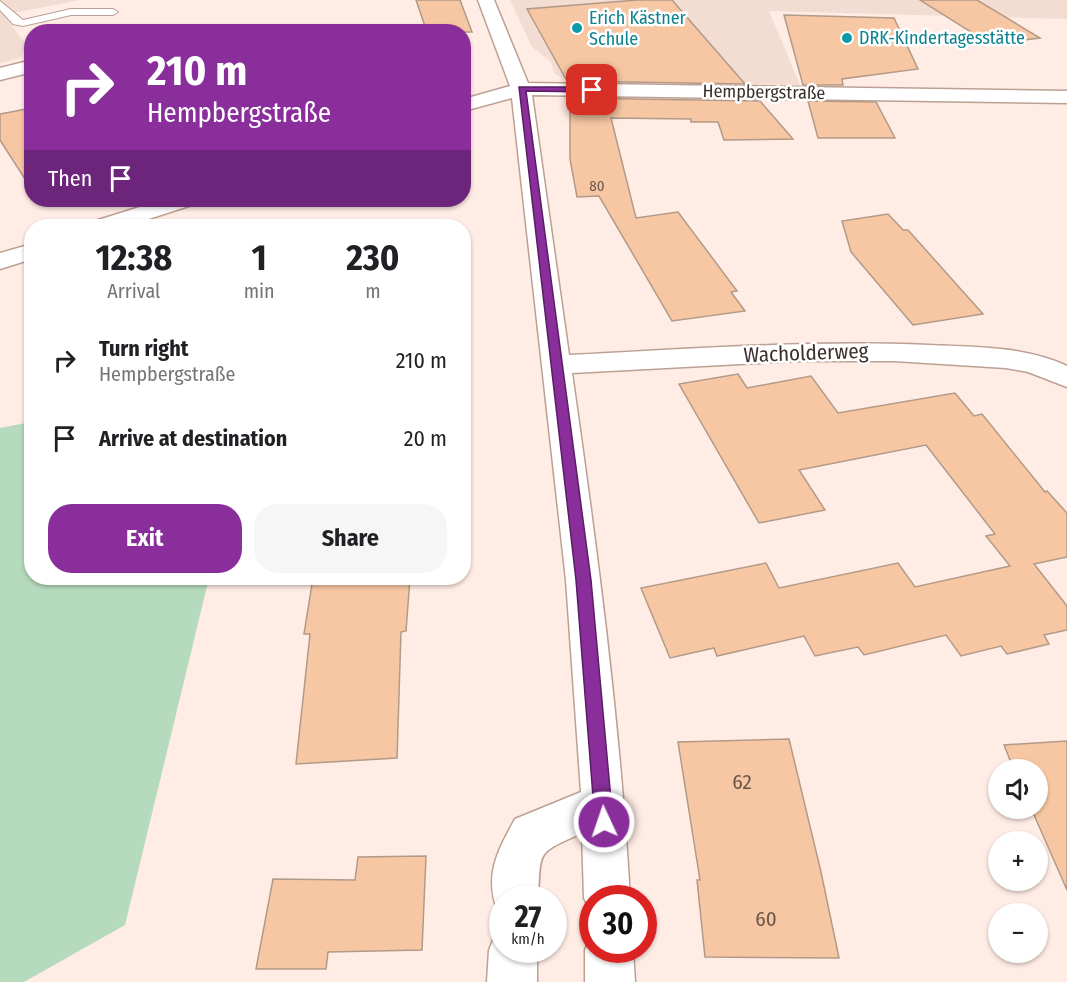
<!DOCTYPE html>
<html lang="en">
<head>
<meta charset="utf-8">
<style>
	body { margin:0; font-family:"Fira Sans Condensed",sans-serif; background:#f6f6f6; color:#202124; height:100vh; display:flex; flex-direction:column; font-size:22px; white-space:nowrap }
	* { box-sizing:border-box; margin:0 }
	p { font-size:20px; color:#757577 }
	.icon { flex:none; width:33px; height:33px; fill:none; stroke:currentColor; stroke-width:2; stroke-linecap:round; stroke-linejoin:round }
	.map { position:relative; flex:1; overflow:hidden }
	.sheet { position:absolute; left:24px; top:219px; width:447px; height:366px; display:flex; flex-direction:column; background:#fff; border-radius:24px; box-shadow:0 2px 4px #0004 }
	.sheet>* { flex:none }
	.hud { position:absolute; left:24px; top:24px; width:447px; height:183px; border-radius:24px; box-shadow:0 2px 4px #0004; background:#892e9a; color:#fff; overflow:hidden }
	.tools { position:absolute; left:988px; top:759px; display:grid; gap:12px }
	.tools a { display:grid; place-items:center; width:60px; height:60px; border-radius:50%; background:#fff; box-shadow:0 2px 4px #0004; font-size:30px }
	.speed { position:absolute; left:489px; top:885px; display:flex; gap:12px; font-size:30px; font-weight:700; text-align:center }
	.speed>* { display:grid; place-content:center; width:78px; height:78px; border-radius:50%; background:#fff; box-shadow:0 2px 4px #0004; line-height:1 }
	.speed small { font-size:15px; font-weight:400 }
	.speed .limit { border:9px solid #d22; background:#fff; color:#111 }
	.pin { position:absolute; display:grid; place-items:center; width:51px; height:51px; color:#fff; margin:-26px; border-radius:12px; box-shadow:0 3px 9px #0006 }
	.me { position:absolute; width:66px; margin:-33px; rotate:357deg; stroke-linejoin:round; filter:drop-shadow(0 0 4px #0008) }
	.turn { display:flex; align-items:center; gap:21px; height:126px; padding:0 24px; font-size:27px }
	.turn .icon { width:78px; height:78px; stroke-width:2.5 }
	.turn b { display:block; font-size:42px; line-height:51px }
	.then { display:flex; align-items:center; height:57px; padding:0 24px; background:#0003; gap:12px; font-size:22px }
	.eta { display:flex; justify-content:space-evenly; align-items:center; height:102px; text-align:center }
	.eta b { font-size:36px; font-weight:700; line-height:42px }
	.primary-button { display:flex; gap:12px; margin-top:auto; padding:12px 24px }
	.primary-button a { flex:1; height:69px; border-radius:24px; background:#892e9a; color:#fff; font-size:24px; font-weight:700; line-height:69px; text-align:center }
	.primary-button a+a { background:#f6f6f6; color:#202124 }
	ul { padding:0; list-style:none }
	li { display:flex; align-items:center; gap:18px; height:78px; padding:0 24px }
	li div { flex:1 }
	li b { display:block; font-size:22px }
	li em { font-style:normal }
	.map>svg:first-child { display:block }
</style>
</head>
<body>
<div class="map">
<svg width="1067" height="982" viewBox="0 0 1067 982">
	<rect width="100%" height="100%" fill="#ffece4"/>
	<g fill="#f3ddd3">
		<path d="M 0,0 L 80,0 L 4,15 L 27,46 L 20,58 L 0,63 Z"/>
		<path d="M 510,0 L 1067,0 L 1067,19 L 769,11 L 800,85 L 579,82 L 562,78 L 555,74 L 550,61 L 532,47 Z"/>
	</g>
	<path fill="#b5dbbc" d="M 31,422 L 32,578 L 209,578 L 125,925 L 24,982 L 0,982 L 0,428 Z"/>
	<g fill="#f7c7a3" stroke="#b29a88" stroke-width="1.5">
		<path d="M 416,0 L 460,0 L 472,32 L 427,32 Z"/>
		<path d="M 637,0 L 672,0 L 745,84 L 567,81 L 527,9 Z"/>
		<path d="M 920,0 L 977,0 L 1040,38 L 990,44 Z"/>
		<path d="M 784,15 L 894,18 L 918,69 L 842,79 L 843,85 L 803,85 Z"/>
		<path d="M 570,98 L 760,101 L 793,139 L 724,140 L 718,122 L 691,122 L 691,119 L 611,118 L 636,218 L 678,212 L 737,291 L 731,292 L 745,311 L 672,321 L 599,196 L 577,197 L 570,159 Z"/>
		<path d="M 808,101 L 876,102 L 895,138 L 818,138 Z"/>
		<path d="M 32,108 L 32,190 L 0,140 L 0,114 Z"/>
		<path d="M 888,214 L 903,230 L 908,230 L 983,314 L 913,325 L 851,252 L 842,221 Z"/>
		<path d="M 738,374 L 747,388 L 811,376 L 838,413 L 955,393 L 974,416 L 982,414 L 1045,492 L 1047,491 L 1067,513 L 1067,557 L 1034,564 L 1067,606 L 1067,630 L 1044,635 L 1049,644 L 1007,654 L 1001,646 L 961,656 L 946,635 L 864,655 L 858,647 L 815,656 L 804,636 L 717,656 L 714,648 L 670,658 L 641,588 L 766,563 L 779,588 L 898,563 L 915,587 L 1010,566 L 986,536 L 995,534 L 926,445 L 799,470 L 825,510 L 759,523 L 679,384 Z"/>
		<path d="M 313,578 L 410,578 L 406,631 L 401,632 L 397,758 L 296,764 L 310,634 L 304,634 Z"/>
		<path d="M 789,739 L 821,872 L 839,958 L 705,957 L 697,880 L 700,880 L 678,742 Z"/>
		<path d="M 1067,741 L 1067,890 L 1031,808 L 1038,808 L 1038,770 L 1014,770 L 1004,745 Z"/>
		<path d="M 426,856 L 422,950 L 328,952 L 326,969 L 256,969 L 273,879 L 355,880 L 358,857 Z"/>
	</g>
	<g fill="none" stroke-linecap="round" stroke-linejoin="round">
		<defs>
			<path id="lane" d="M 0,1 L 23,20 L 71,9 L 113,9 L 118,12 L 113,15 L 71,15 L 23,26 L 13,24 L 0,10 Z"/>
			<g id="street">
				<path d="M 478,0 L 494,0 L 528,83 L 1067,91 L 1067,103 L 532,95 L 569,355 C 689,349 809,340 929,345 C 974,347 1025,346 1067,366 L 1067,387 L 1028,372 L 1006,368 L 894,361 L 797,361 L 572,373 C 597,548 620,721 630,898 L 592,898 L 592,915 L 584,898 L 582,833 C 536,854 541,849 538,898 L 502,898 L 502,916 L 499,914 C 483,877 497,852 515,819 L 581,792 L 566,580 L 512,98 L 464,111 L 464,99 L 510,86 Z"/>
				<path d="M 32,60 L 32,72 L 0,80 L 0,68 Z"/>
				<path d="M 162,200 L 196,200 L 192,205 L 127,226 L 92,226 L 95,221 Z"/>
				<path d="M 32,244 L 32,259 L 0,269 L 0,253 Z"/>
				<path d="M 502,930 L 502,950 L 537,950 L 537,982 L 487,982 L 489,950 L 496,933 Z"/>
				<path d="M 592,933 L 592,950 L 633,950 L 635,982 L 585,982 L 585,950 Z"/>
			</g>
		</defs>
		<use href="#lane" stroke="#bca093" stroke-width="2"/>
		<use href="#street" stroke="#bca093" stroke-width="3"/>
		<use href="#lane" fill="#fff" fill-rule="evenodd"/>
		<use href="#street" fill="#fff" fill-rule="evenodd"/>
	</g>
	<path fill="#892e9a" stroke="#591e64" stroke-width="1.5" d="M 519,87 L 592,87 L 597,90 L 592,92 L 526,91 L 591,580 L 613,822 L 610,828 L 604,830 L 598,828 L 595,822 L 576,580 Z"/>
	<g fill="#0f9aa8" stroke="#fff" stroke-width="2">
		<circle cx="577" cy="28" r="6"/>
		<circle cx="847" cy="38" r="6"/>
	</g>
	<g text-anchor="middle" stroke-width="5" stroke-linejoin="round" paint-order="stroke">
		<g font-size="15" fill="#6a5649">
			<text x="597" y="191">80</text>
		</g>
		<g font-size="18" fill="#0d838f" stroke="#fff" text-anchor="start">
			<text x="589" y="24">Erich Kästner<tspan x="589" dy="21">Schule</tspan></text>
			<text x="859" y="44">DRK-Kindertagesstätte</text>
		</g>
		<g font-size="18" fill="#3b302b" stroke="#fff">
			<text transform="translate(764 92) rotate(1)" y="6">Hempbergstraße</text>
		</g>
		<g font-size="21" fill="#3b302b" stroke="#fff">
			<text transform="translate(806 353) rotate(-2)" y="7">Wacholderweg</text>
		</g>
		<g font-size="21" fill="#6a5649">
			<text x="742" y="789">62</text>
			<text x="766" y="926">60</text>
		</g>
	</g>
</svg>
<div class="tools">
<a><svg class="icon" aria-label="sound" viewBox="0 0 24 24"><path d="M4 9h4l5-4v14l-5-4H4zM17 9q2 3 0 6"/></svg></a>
<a>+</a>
<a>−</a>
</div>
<div class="speed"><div>27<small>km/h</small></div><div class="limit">30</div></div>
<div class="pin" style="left:592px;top:90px;background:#d93025"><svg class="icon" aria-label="arrive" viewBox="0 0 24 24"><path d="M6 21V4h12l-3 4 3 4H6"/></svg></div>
<svg class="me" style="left:604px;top:822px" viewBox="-20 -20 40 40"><circle r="17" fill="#892e9a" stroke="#fff" stroke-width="3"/><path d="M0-11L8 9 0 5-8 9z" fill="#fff"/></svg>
<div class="hud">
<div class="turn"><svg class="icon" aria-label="right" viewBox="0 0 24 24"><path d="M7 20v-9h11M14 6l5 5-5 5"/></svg><div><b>210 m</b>Hempbergstraße</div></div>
<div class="then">Then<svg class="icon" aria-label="arrive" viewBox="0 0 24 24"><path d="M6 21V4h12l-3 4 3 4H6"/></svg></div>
</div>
<section class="sheet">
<div class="eta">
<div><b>12:38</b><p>Arrival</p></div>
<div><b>1</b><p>min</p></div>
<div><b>230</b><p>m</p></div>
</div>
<ul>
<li><svg class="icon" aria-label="right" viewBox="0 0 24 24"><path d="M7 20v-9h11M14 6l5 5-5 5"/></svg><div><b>Turn right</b><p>Hempbergstraße</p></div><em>210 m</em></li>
<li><svg class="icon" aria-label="arrive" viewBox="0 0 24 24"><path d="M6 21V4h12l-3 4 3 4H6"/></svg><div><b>Arrive at destination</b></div><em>20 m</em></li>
</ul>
<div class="primary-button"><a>Exit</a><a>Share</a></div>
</section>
</div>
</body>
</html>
